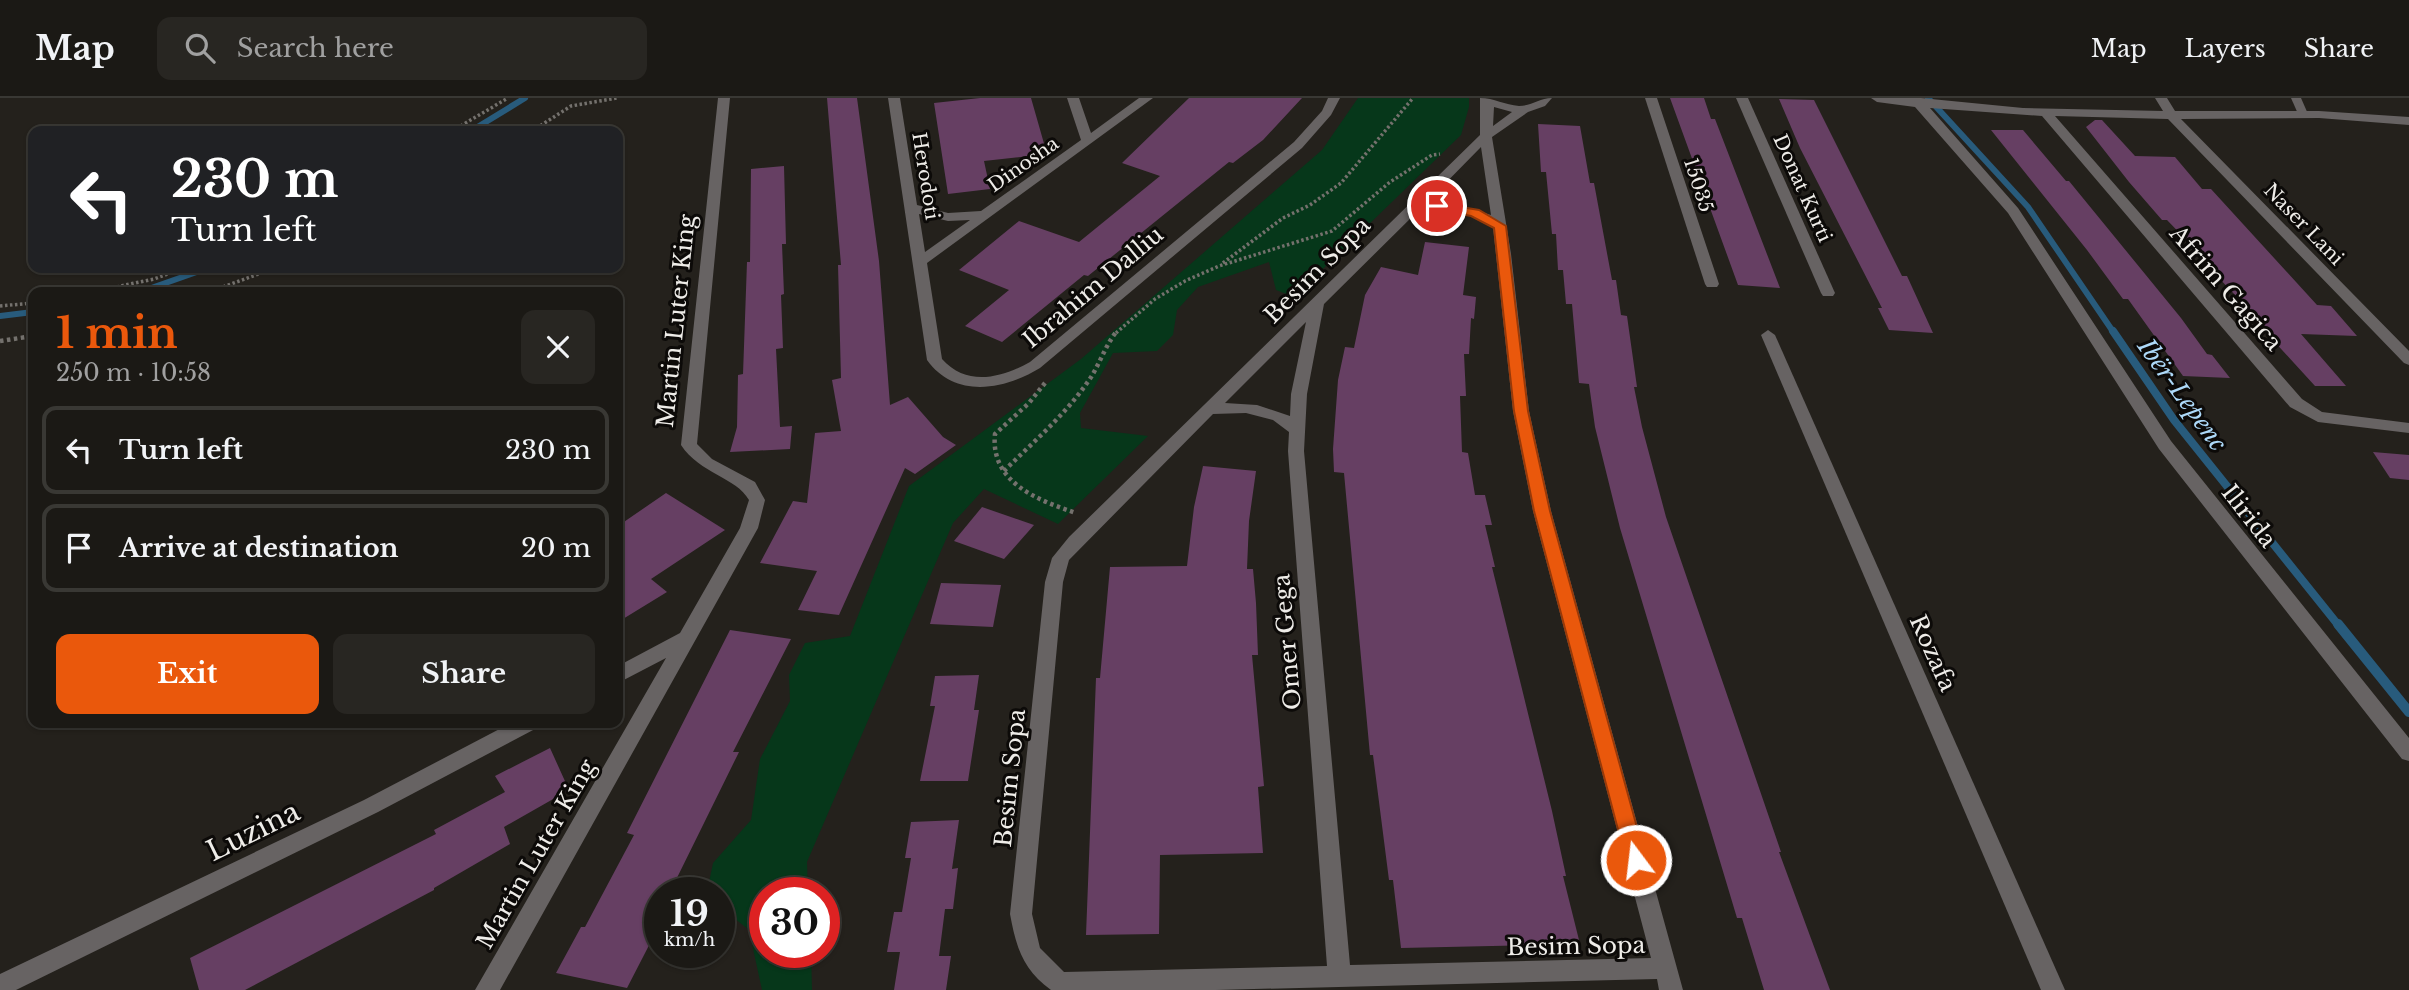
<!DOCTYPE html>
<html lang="en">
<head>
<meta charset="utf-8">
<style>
	body { margin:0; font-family:"Libre Baskerville",serif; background:#282622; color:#f1f3f6; height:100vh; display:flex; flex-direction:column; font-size:26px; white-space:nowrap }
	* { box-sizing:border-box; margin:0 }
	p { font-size:23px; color:#a0a0a0 }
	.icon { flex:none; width:38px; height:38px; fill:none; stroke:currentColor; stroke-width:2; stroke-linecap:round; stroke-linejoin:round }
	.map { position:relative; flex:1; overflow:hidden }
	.sheet { position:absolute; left:28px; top:189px; width:595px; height:441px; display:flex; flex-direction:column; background:#1b1915; border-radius:14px; box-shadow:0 2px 5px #0004,0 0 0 2px #393834 }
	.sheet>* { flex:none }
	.banner { position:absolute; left:28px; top:28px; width:595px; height:147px; border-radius:14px; box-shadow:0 2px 5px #0004,0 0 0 2px #393834; background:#202124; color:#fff; overflow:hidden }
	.speed { position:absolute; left:644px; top:779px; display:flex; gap:14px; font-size:35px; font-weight:700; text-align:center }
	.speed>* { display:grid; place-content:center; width:91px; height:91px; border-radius:50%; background:#1b1915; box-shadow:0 2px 5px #0004,0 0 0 2px #393834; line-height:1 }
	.speed small { font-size:18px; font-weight:400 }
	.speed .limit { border:10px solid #d22; background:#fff; color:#111 }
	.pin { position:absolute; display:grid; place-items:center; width:60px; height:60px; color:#fff; margin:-30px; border:4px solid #fff; border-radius:50%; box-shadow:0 2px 7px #0007 }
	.me { position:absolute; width:77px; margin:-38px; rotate:345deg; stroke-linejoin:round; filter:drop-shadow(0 0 5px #0008) }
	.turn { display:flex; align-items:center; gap:24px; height:147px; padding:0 28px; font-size:32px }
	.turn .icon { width:91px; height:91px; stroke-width:2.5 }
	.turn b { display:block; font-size:49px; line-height:60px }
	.round { display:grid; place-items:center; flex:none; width:74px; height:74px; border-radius:14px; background:#282622 }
	.overview { display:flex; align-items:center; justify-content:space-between; height:119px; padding:0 28px }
	h1 { font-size:42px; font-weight:800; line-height:52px; color:#ea580c }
	.button { display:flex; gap:14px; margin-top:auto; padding:14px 28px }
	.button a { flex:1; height:80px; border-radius:14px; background:#ea580c; color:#fff; font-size:28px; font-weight:800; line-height:80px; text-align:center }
	.button a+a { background:#282622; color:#f1f3f6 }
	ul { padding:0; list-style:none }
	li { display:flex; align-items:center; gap:21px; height:88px; margin:0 14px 10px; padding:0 14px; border:4px solid #393834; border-radius:14px }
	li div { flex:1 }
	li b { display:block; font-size:26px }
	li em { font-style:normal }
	header { display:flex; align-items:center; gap:42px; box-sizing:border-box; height:98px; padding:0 35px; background:#1b1915; border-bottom:2px solid #393834 }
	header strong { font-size:33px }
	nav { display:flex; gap:38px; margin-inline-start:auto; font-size:24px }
	.search { width:490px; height:63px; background:#282622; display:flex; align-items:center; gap:18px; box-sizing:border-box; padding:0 24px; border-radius:14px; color:#a0a0a0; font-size:26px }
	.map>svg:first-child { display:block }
</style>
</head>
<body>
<header>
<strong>Map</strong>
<div class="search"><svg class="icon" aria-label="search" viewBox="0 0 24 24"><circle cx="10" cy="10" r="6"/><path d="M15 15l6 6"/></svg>Search here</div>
<nav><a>Map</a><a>Layers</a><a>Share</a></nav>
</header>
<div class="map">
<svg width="2409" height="892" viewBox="0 0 2409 892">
	<rect width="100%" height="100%" fill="#24211c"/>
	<path fill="#06371a" d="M 1358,0 L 1469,0 L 1469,9 L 1461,37 L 1294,199 L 1276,192 L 1269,164 L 1198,189 L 1177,212 L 1173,237 L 1157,253 L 1113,255 L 1080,315 L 1081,330 L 1148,338 L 1058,426 L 984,391 L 953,425 L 807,764 L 808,794 L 765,794 L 765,854 L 811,854 L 812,892 L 762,892 L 749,832 L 719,808 L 719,794 L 707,794 L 713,765 L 751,722 L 760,661 L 790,603 L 789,577 L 805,545 L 850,538 L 909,388 L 1081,261 L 1322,52 Z"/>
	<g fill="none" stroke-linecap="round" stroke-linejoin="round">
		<g stroke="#285b7c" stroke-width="6">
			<path d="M 1928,0 L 2028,109 L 2114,235"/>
			<path d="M 471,33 L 525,0"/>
			<path d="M 140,194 L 208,170"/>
			<path d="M 0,218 L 33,214"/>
		</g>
		<path stroke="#285b7c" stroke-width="8" d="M 2113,233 L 2174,322 L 2339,528"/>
		<path stroke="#285b7c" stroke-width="10" d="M 2338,526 L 2409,614"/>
	</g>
	<g fill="#663f63">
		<path d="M 827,0 L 857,0 L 879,163 L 890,307 L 908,299 L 943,339 L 956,347 L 915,376 L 905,370 L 839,517 L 798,512 L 817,473 L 760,465 L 793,403 L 807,405 L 815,335 L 841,333 L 832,282 L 841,280 L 838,167 L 841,167 Z"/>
		<path d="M 980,0 L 1031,0 L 1047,56 L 984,63 L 990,91 L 948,96 L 934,5 Z"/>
		<path d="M 1189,0 L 1302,0 L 1263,42 L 1233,65 L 1229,64 L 1088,178 L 1084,177 L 1002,244 L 965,228 L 1009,192 L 959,172 L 1019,123 L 1079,144 L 1160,78 L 1122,65 Z"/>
		<path d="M 1670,0 L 1704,0 L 1711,21 L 1715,21 L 1780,190 L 1738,187 Z"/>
		<path d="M 1779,1 L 1814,2 L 1902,178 L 1907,178 L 1933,235 L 1889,232 L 1878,210 L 1882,210 L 1800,50 Z"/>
		<path d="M 2095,22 L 2102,22 L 2135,58 L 2175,59 L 2202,91 L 2211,91 L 2317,207 L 2331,208 L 2357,238 L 2301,236 L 2346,288 L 2315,288 L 2249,216 L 2253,216 L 2217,178 L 2221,178 L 2167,122 L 2162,122 L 2129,84 L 2086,29 Z"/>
		<path d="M 1538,26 L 1580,28 L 1590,85 L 1594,85 L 1612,182 L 1616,182 L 1621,217 L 1627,218 L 1637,289 L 1634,289 L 1642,329 L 1666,419 L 1781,754 L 1779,754 L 1830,892 L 1764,892 L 1742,820 L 1737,820 L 1620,430 L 1595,329 L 1589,286 L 1579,285 L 1572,206 L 1566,206 L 1563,172 L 1558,172 L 1556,136 L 1552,136 L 1546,74 L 1541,74 Z"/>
		<path d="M 1991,32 L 2023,32 L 2066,83 L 2069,83 L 2181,220 L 2207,256 L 2212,257 L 2230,280 L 2183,278 L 2128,201 L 2123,201 L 2087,152 Z"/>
		<path d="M 784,68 L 786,146 L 782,146 L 784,196 L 781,197 L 783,250 L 776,251 L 780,329 L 792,328 L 790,351 L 730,354 L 737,329 L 738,277 L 743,276 L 747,164 L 750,164 L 751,71 Z"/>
		<path d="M 1425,144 L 1469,149 L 1463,197 L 1476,199 L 1474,221 L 1471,220 L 1469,256 L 1464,256 L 1466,298 L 1460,298 L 1462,354 L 1468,355 L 1475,397 L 1485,397 L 1492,427 L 1485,427 L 1495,469 L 1492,469 L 1552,713 L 1566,778 L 1563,778 L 1580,846 L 1401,850 L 1393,782 L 1389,782 L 1373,657 L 1370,657 L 1344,375 L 1334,374 L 1333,351 L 1338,282 L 1345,249 L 1354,250 L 1365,197 L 1381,169 L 1418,177 Z"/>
		<path d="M 2373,354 L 2409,357 L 2409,382 L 2390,380 Z"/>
		<path d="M 1203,368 L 1256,373 L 1249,423 L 1247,471 L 1253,471 L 1256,505 L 1258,557 L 1252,557 L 1264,688 L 1258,689 L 1263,755 L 1160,757 L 1159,836 L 1086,837 L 1096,580 L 1100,580 L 1110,469 L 1187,468 L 1194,409 Z"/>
		<path d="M 666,395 L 725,432 L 651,481 L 667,494 L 618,524 L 618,428 Z"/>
		<path d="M 982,409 L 1034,427 L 1004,461 L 954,443 Z"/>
		<path d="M 941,485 L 1001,487 L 993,529 L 930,526 Z"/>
		<path d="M 730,532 L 791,541 L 733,654 L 739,654 L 670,794 L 660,794 L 660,826 L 627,890 L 556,875 L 581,829 L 585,829 L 634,737 L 627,735 Z"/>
		<path d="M 979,577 L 974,612 L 979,612 L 968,683 L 920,683 L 935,608 L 930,608 L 935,578 Z"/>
		<path d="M 550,650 L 569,692 L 504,729 L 510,746 L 434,790 L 434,792 L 245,892 L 199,892 L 190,860 L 436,736 L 434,732 L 505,694 L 495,678 Z"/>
		<path d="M 959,722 L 952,771 L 958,770 L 953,811 L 945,811 L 939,858 L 951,858 L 946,892 L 894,892 L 900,854 L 887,854 L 894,814 L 902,814 L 911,760 L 905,760 L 911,724 Z"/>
	</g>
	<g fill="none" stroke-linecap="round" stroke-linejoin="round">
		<g stroke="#74716d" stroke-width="3.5" stroke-dasharray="2.5 2.5" stroke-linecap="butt">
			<path d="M 452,33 L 508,0"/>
			<path d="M 532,33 L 571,8 L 617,0"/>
			<path d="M 1223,165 L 1283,120 L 1310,107 L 1341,85 L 1413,0"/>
			<path d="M 92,194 L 154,181 L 184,170"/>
			<path d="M 209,194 L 275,170"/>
			<path d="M 0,208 L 33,205"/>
			<path d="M 1116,235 L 1155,201 L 1185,183 L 1219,168 L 1332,133 L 1390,84 L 1432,57 L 1440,56"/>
		</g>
		<g stroke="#74716d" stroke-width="4.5" stroke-dasharray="3.5 3.5" stroke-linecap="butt">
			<path d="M 0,243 L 33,238"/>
			<path d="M 1045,285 L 1029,305 L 995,336 C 990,384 1037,402 1076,415"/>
			<path d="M 1004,373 C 1032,345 1064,318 1087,285 C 1099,269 1104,249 1117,233"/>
		</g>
		<path fill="#676363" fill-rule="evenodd" d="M 2291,0 L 2301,0 L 2308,16 L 2307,18 L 2299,18 Z"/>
		<g fill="#676363" fill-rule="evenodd">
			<path d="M 718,0 L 730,0 L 697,346 L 712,361 L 755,384 L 765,402 L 758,430 L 500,892 L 475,892 L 666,560 L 618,585 L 618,568 L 680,535 L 740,430 L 749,402 C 736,379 700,376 681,347 Z"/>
			<path d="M 888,0 L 900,0 L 917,107 L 948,115 L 981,113 L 1081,42 L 1067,0 L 1079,0 L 1091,35 L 1139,0 L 1153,0 L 927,165 L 942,261 C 967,289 1001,280 1030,264 L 1294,44 L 1322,13 L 1328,0 L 1340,0 L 1331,17 L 1302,50 L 1040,270 C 1004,292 955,301 927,262 ZM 919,116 L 948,123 L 970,122 L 925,154 Z"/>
			<path d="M 1480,0 C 1494,0 1505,7 1519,8 C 1532,8 1539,0 1552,0 L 1545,8 L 1528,14 L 1492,39 L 1511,156 L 1529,313 L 1551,413 L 1683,892 L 1659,892 L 1657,881 L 1216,892 L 1051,892 C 1023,872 1016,849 1010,816 L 1045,484 L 1052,460 L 1069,439 L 1480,37 ZM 1494,9 L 1512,14 L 1493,28 ZM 1481,49 L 1491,117 L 1460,107 L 1427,104 ZM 1419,112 L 1467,116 L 1493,129 L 1513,313 L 1533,413 L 1651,860 L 1350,867 L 1304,353 L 1307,296 L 1324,206 ZM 1306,224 L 1291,296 L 1290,318 L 1257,307 L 1225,305 ZM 1246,315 L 1273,322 L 1289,334 L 1288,353 L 1327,868 L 1064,874 L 1040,850 L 1032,816 L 1063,484 L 1069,462 L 1213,316 Z"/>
			<path d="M 1645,0 L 1657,0 L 1719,186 L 1717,189 L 1707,189 L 1705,186 Z"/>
			<path d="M 1736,0 L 1748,0 L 1835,195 L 1833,198 L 1823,198 L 1821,195 Z"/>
			<path d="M 1871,0 L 1921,0 L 2023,10 L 2163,13 L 2155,0 L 2167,0 L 2175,13 L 2319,13 L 2409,19 L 2409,27 L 2319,20 L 2181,21 L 2409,253 L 2409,267 L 2404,265 L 2168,21 L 2055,18 L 2302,301 L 2322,314 L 2409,325 L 2409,335 L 2318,324 L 2290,309 L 2042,18 L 1930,10 L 2018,110 L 2171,343 L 2409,640 L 2409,663 L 2402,661 L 2159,351 L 2008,115 L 1915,9 L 1877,4 Z"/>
			<path d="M 1768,232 L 1775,237 L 2065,892 L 2041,892 L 1761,237 Z"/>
			<path d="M 511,625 L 538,625 L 535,631 L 378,714 L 16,892 L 0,892 L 0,876 L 364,702 Z"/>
		</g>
	</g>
	<path fill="#ea580c" stroke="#983908" stroke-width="2" d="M 1437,105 L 1479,112 L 1506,128 L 1528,313 L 1550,413 L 1646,762 L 1643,768 L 1636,771 L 1629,768 L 1626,762 L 1534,413 L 1514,313 L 1494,130 L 1471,118 L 1433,111 L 1431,108 Z"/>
	<g text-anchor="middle" stroke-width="6" stroke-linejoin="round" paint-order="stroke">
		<g font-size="19" fill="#eeece8" stroke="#0c0a08">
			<text transform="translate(1023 66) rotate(-35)" y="7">Dinosha</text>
			<text transform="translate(926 78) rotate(81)" y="7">Herodoti</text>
			<text transform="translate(1699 87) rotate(72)" y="7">15035</text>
			<text transform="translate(1803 90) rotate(66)" y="7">Donat Kurti</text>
			<text transform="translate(2304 126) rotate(46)" y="7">Naser Lani</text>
		</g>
		<g font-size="23" fill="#eeece8" stroke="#0c0a08">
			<text transform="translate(1317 172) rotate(-45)" y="8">Besim Sopa</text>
			<text transform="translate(1093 189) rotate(-40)" y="8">Ibrahim Dalliu</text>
			<text transform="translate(2226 190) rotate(49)" y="8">Afrim Gagica</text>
			<text transform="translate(676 223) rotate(-84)" y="8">Martin Luter King</text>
			<text transform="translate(2249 418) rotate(52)" y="8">Ilirida</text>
			<text transform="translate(1287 544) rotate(-95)" y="8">Omer Gega</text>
			<text transform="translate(1933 555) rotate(66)" y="8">Rozafa</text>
			<text transform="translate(1010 680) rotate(-84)" y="8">Besim Sopa</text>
			<text transform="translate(536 756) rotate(-60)" y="8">Martin Luter King</text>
			<text transform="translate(1576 848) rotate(-1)" y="8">Besim Sopa</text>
		</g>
		<g font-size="24" font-style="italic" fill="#add9f9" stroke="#0c0a08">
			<text transform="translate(2182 297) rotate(54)" y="8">Ibër-Lepenc</text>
		</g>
		<g font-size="28" fill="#eeece8" stroke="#0c0a08">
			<text transform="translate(253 733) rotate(-26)" y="10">Luzina</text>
		</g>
	</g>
</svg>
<div class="speed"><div>19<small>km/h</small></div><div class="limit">30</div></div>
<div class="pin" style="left:1437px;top:108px;background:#d93025"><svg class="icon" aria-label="arrive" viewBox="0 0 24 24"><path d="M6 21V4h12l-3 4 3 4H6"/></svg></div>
<svg class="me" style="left:1636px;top:762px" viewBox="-20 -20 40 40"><circle r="17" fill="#ea580c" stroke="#fff" stroke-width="3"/><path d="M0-11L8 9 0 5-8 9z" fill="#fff"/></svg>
<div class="banner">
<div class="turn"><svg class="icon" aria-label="left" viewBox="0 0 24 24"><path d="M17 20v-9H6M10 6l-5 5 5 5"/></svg><div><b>230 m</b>Turn left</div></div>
</div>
<section class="sheet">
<div class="overview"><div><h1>1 min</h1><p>250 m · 10:58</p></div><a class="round"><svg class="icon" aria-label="close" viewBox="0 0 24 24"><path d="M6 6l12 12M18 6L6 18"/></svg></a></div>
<ul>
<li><svg class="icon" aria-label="left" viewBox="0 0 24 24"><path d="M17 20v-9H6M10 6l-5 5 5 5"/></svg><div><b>Turn left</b></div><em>230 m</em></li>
<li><svg class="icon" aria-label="arrive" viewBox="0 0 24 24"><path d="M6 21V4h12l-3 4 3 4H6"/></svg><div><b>Arrive at destination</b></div><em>20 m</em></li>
</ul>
<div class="button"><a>Exit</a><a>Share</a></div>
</section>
</div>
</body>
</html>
